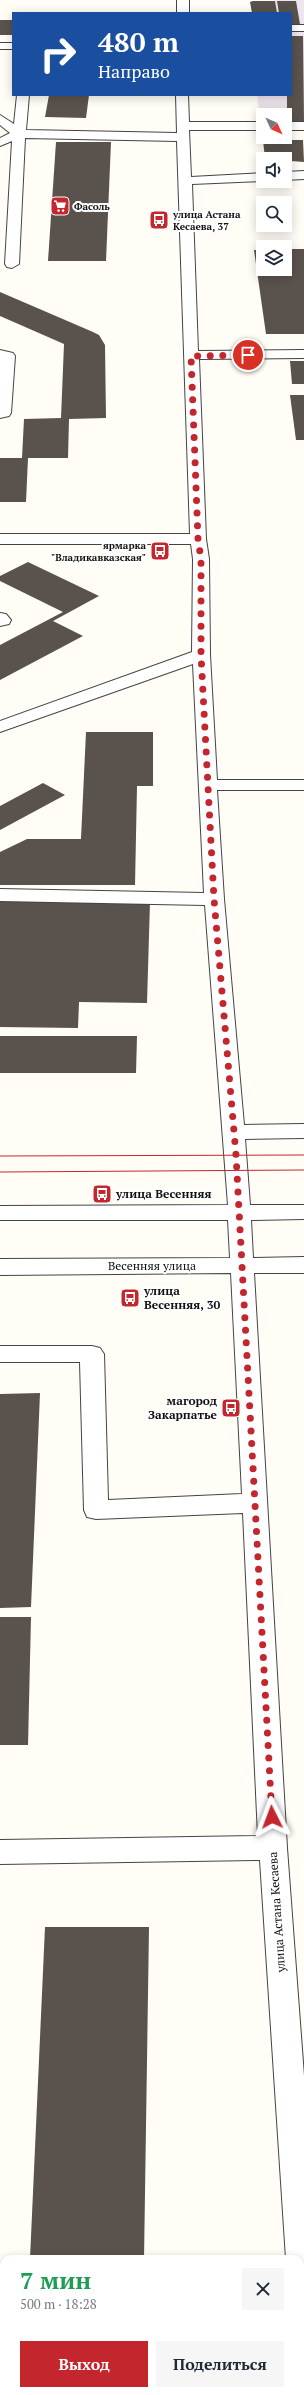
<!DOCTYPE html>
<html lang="ru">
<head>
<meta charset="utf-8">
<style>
	body { margin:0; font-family:"PT Serif",serif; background:#f6f6f7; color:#1f2937; height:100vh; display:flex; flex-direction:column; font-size:15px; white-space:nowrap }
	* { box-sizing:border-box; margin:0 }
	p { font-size:13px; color:#747a83 }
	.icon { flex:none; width:22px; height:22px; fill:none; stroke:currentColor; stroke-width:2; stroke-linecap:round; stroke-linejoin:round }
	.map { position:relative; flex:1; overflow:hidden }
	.drawer { position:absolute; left:0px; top:2255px; width:304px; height:140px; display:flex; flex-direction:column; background:#fff; border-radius:12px 12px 0 0; box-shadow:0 2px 10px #0003 }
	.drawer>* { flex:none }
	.hud { position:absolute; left:12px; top:12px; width:280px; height:84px; border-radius:0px; box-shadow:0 2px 10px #0003; background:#1a4fa0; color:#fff; overflow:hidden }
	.needle { width:26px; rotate:134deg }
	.controls { position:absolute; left:256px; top:108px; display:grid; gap:8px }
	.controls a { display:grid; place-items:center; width:36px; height:36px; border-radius:0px; background:#fff; box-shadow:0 2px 10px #0003; font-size:20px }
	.pin { position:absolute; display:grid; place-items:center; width:34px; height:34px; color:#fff; margin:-17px; border:2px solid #fff; border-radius:50%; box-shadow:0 1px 4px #0007 }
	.me { position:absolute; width:44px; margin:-22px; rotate:357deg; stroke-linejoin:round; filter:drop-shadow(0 0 3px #0008) }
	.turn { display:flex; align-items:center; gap:14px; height:84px; padding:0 20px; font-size:18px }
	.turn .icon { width:52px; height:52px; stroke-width:2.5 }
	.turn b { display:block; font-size:28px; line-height:34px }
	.round { display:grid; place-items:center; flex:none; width:42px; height:42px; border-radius:0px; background:#f6f6f7 }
	.head { display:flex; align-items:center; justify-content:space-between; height:68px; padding:0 20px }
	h1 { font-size:24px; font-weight:700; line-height:30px; color:#1e9e55 }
	.primary-button { display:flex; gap:8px; margin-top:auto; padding:8px 20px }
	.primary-button a { flex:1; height:46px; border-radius:0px; background:#c4262e; color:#fff; font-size:16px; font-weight:700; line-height:46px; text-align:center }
	.primary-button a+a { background:#f6f6f7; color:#1f2937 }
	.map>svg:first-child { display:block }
</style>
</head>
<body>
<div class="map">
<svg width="304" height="2395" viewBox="0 0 304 2395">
	<rect width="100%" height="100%" fill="#fffdf5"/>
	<path fill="#eee6ef" d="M 275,0 L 304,0 L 304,120 L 285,120 L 285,115 L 263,115 L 263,120 L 260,120 L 257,95 L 291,95 L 291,13 L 275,13 Z"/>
	<g fill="#5a524d">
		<path d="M 253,1 L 275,1 L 277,13 L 252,13 L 250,2 Z"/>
		<path d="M 277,1 L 296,1 L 301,30 L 291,30 L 291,13 L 279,13 Z"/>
		<rect x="0" y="20" width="13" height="15"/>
		<path d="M 291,36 L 303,36 L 304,121 L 287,121 L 287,95 L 291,95 Z"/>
		<path d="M 49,95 L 89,95 L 86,118 L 45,117 Z"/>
		<path d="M 263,140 L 303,140 L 304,162 L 265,159 Z"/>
		<path d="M 56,142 L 111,142 L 106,261 L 48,261 Z"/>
		<path d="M 285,249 L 304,249 L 304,334 L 266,334 L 254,250 L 263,250 L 263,269 L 285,269 Z"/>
		<path d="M 0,292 L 93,332 L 99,335 L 105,345 L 106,418 L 69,419 L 68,458 L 28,458 L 26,502 L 0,502 L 0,458 L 22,458 L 24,419 L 61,418 L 64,344 L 0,316 Z"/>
		<path d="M 290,361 L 304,361 L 304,384 L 292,384 Z"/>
		<path d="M 290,395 L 304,395 L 304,440 L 296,440 Z"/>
		<path d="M 28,562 L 99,596 L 53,621 L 83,636 L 0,680 L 0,645 L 63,612 L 0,581 L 0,576 Z"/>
		<path d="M 86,732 L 153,732 L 153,786 L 137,786 L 135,885 L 0,885 L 0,852 L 27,839 L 81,839 Z"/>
		<path d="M 43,783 L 65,795 L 0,830 L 0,806 Z"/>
		<path d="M 0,901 L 150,902 L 147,1003 L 79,1002 L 78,1028 L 0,1027 Z"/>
		<path d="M 0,1036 L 137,1036 L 136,1073 L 0,1073 Z"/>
		<path d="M 40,1393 L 31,1607 L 0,1608 L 0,1394 Z"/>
		<path d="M 0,1617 L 31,1617 L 28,1745 L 0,1745 Z"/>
		<path d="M 45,1927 L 149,1927 L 144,2259 L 30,2259 Z"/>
		<rect x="24" y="2391" width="119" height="4"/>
	</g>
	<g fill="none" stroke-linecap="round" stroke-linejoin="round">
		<defs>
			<g id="minor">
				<rect x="177" y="0" width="12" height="13"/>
				<rect x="291" y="25" width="13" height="6"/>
				<rect x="0" y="43" width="13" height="6"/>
				<path d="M 17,95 L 29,95 L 26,130 L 177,133 L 176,95 L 188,95 L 189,122 L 263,122 L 263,130 L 189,130 L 191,177 L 263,173 L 263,181 L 192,184 L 198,351 L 304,350 L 304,358 L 199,359 L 206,539 L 209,559 L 210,655 L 217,780 L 304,780 L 304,790 L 217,790 L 224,899 L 244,1125 L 304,1124 L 304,1138 L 245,1139 L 250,1205 L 304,1205 L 304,1219 L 251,1220 L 253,1258 L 304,1257 L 304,1273 L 254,1273 L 287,1848 L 304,2076 L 304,2305 L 300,2304 L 300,2259 L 286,2259 L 260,1860 L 0,1864 L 0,1840 L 258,1836 L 243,1513 L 96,1519 L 87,1517 L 84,1510 L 80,1362 L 0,1362 L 0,1346 L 92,1346 L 100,1348 L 104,1354 L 108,1500 L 242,1494 L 231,1273 L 0,1275 L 0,1259 L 230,1258 L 228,1220 L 0,1220 L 0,1206 L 228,1205 L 205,905 L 0,901 L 0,889 L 204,893 L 193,664 L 0,732 L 0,721 L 192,652 L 193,559 L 191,544 L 0,544 L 0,534 L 190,534 L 177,141 L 25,138 L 19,264 L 12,268 L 7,267 L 5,264 L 12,141 L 0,146 L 0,138 L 10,133 L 0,125 L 0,115 L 14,124 Z"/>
				<rect x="285" y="122" width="19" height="8"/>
				<path d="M 304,171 L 304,179 L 285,180 L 285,172 Z"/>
				<path d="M 0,350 L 13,353 L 15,356 L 11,413 L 9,416 L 0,418 Z"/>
				<path d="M 0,613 L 6,614 L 11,620 L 9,624 L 0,626 Z"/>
			</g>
		</defs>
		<use href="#minor" stroke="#444" stroke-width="2"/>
		<use href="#minor" fill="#fff" fill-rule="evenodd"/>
		<g stroke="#c4262e" stroke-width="1">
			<path d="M 0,1156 L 304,1155"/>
			<path d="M 0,1172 L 304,1170"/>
		</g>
	</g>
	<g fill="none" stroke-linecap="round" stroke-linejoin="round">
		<path stroke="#c4262e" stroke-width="7" stroke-dasharray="0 12.6" d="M 248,355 L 191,356 L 198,539 L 201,559 L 201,655 L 214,899 L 236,1155 L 272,1817"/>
	</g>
	<defs>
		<symbol id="supermarket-square" viewBox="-11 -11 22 22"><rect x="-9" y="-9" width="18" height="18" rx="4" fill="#c4262e" stroke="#fff"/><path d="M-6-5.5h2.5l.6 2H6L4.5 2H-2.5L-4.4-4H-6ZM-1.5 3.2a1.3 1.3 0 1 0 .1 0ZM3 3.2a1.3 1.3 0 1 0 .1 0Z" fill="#fff"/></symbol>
		<symbol id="bus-square" viewBox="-11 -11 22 22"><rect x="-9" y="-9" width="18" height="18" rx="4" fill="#c4262e" stroke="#fff"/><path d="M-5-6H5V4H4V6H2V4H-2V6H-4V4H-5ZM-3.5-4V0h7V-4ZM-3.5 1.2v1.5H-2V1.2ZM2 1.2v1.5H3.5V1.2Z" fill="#fff"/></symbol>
	</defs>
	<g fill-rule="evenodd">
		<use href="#supermarket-square" x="49" y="195" width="22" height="22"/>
		<use href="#bus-square" x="148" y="209" width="22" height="22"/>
		<use href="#bus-square" x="149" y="540" width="22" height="22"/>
		<use href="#bus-square" x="91" y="1183" width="22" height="22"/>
		<use href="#bus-square" x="119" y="1287" width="22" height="22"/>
		<use href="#bus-square" x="220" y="1397" width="22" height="22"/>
	</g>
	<g text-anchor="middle" stroke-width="4" stroke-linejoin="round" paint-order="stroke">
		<g font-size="10" font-weight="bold" fill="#111" stroke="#fff" text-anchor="start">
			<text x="74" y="210">Фасоль</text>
			<text x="173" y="218">улица Астана<tspan x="173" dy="12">Кесаева, 37</tspan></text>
			<text x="146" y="549" text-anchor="end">ярмарка<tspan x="146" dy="12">"Владикавказская"</tspan></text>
		</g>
		<g font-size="12" font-weight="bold" fill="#111" stroke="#fff" text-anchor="start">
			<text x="116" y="1198">улица Весенняя</text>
			<text x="144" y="1295">улица<tspan x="144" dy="14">Весенняя, 30</tspan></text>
			<text x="217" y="1405" text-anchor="end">магород<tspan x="217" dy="14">Закарпатье</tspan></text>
		</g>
		<g font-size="12" fill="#111" stroke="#fff">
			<text x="152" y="1270">Весенняя улица</text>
			<text transform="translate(277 1912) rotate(-94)" y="4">улица Астана Кесаева</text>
		</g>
	</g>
</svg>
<div class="controls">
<a><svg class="needle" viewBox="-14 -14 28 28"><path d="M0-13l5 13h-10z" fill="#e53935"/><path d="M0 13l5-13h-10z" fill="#747a83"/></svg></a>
<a><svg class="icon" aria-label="sound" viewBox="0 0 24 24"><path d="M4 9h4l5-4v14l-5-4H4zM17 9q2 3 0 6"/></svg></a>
<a><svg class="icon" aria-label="search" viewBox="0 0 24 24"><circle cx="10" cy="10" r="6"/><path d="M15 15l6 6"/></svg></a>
<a><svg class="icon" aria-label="layers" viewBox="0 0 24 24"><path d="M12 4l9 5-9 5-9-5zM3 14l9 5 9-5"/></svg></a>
</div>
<div class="pin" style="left:248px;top:355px;background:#d93025"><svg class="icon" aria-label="arrive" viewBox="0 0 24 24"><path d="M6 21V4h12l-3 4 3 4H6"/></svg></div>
<svg class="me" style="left:272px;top:1817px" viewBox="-20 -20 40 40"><path d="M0-17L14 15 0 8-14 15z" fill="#c4262e" stroke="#fff" stroke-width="4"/></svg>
<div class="hud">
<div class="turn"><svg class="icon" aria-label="right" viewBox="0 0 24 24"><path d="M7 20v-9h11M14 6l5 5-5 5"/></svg><div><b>480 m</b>Направо</div></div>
</div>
<section class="drawer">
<div class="head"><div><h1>7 мин</h1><p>500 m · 18:28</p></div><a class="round"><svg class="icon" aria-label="close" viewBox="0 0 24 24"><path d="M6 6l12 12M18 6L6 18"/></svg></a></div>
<div class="primary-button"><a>Выход</a><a>Поделиться</a></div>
</section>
</div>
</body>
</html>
